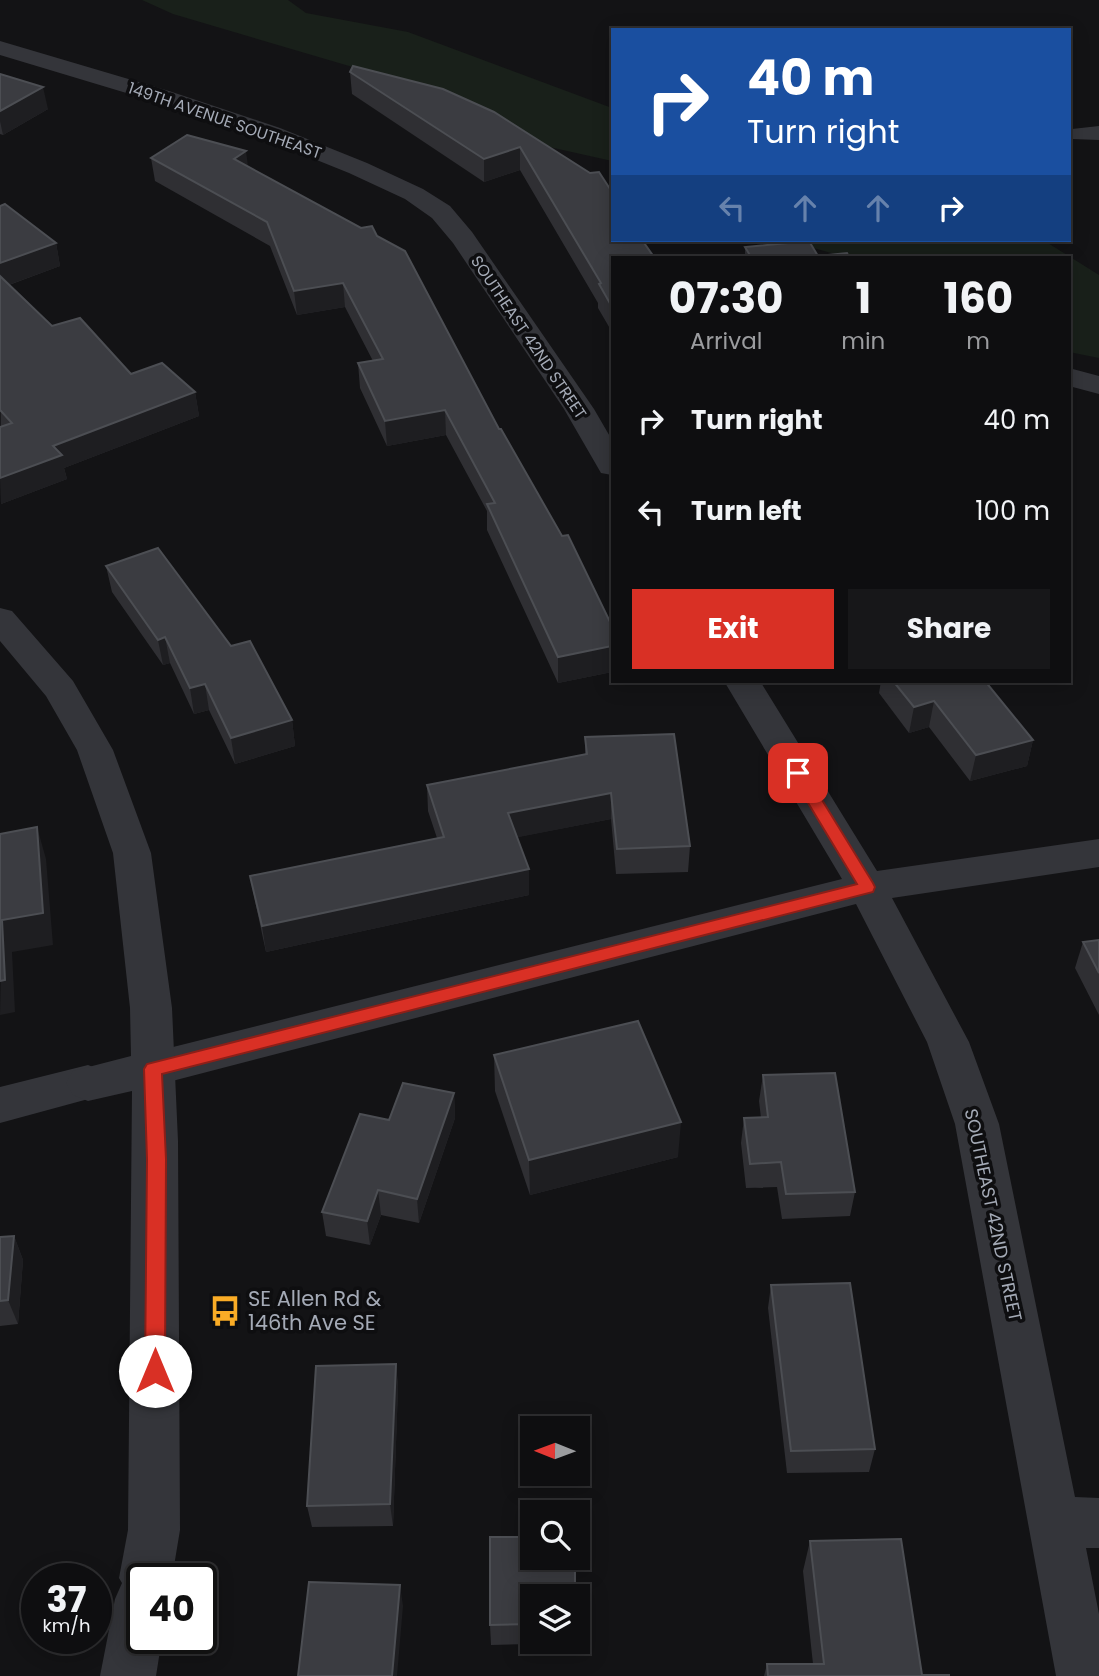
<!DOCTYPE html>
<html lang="en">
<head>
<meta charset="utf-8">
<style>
	body { margin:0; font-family:Poppins,sans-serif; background:#171719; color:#f1f3f6; height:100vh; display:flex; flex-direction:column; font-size:26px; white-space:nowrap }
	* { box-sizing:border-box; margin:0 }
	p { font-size:23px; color:#9b9c9f }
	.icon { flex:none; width:38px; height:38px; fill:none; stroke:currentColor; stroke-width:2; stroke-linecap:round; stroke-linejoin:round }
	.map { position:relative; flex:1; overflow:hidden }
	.details { position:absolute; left:611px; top:256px; width:460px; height:427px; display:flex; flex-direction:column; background:#0e0e10; border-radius:0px; box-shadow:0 4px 18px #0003,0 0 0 2px #2e2e30 }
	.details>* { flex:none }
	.hud { position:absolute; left:611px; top:28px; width:460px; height:214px; border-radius:0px; box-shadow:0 4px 18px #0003,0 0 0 2px #2e2e30; background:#1a4fa0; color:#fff; overflow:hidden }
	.needle { width:46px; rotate:271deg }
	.tools { position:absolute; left:520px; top:1416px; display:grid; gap:14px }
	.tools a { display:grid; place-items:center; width:70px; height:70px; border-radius:0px; background:#0e0e10; box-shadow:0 4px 18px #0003,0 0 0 2px #2e2e30; font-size:35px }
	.speed { position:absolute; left:21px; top:1563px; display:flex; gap:14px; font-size:35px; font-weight:700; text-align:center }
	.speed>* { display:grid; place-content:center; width:91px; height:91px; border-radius:50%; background:#0e0e10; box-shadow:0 4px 18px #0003,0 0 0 2px #2e2e30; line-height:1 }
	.speed small { font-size:18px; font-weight:400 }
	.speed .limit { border:4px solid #111; border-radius:10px; background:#fff; color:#111 }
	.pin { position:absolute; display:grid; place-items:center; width:60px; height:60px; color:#fff; margin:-30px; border-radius:14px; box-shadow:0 4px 10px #0006 }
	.me { position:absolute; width:77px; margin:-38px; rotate:0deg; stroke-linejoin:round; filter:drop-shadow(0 0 5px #0008) }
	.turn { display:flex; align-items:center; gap:24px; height:147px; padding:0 21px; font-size:32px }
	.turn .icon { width:91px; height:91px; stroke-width:2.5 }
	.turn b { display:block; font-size:49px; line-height:60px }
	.lanes { display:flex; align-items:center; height:66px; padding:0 21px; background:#0003; justify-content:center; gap:35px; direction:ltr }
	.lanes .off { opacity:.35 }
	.eta { display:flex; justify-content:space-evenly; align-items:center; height:119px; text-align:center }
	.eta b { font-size:42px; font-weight:700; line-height:49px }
	.primary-button { display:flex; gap:14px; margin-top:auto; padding:14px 21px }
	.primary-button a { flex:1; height:80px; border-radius:0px; background:#d93025; color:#fff; font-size:28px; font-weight:700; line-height:80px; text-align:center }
	.primary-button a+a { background:#171719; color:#f1f3f6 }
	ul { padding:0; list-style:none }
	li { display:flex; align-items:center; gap:21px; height:91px; padding:0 21px }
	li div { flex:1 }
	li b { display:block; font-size:26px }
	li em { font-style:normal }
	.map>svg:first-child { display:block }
</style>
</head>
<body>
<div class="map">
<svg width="1099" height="1676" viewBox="0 0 1099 1676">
	<rect width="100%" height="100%" fill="#131315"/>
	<g fill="#19201a">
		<path d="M 142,0 L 288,0 L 306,13 L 408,32 L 612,108 L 612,161 L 536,144 L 441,93 L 173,14 Z"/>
		<path d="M 786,240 L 1043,240 L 1099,275 L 1099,358 L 1069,352 L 1069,257 L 845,257 Z"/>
	</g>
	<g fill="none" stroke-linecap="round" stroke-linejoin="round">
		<g fill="#34353a" fill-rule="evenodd">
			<path d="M 0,41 L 169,91 L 280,128 L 367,163 L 423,189 L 450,206 L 472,232 L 594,409 L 612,440 L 612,475 L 601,473 L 564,409 L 453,243 L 432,218 L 405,199 L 349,173 L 262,138 L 153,101 L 0,55 Z"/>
			<path d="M 1099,126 L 1099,140 L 1072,139 L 1069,135 L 1072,129 Z"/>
			<path d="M 1069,368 L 1099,376 L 1099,394 L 1069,386 Z"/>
			<path d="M 724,681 L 760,681 L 877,871 L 1099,839 L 1099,867 L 892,898 L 969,1042 L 999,1124 L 1075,1497 L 1099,1498 L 1099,1548 L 1086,1548 L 1099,1614 L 1099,1676 L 1056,1676 L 955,1124 L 927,1042 L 856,904 L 153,1086 L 138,1081 L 131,1069 L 138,1057 L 153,1052 L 842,879 Z"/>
			<path d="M 88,1065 L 103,1071 L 110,1083 L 103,1095 L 0,1123 L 0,1087 Z"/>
		</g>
		<path fill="#34353a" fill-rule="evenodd" d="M 0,608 L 12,611 L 73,681 L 113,750 L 151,853 L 172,1008 L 178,1141 L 180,1530 L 172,1578 L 142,1578 L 142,1638 L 162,1638 L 156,1676 L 100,1676 L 115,1599 L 122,1583 L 119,1578 L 128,1530 L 132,1091 L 88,1101 L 73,1095 L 66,1083 L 73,1071 L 131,1056 L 130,1008 L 113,853 L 77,750 L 46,696 L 0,641 Z"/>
	</g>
	<g fill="#2f2f33">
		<path d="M 350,72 L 494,112 L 612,257 L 612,332 L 598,308 L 598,303 L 520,170 L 484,182 L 352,94 Z"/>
		<path d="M 0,74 L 48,109 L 3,135 L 0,134 Z"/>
		<path d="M 151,158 L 248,167 L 377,236 L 499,429 L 612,626 L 612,672 L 558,683 L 487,530 L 487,511 L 446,435 L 387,446 L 360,388 L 358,363 L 373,361 L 345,307 L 297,315 L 270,246 L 155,181 Z"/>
		<path d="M 0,206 L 56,243 L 60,266 L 9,285 L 52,326 L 131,374 L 195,392 L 199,416 L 64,468 L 67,479 L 1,504 Z"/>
		<path d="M 745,247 L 818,256 L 849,257 L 745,257 Z"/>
		<path d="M 106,566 L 231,646 L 292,720 L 295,746 L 235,764 L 209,710 L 194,714 L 170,663 L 163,665 L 112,592 Z"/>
		<path d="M 881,681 L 985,681 L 1033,740 L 1027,766 L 970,781 L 929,727 L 909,733 L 879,693 Z"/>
		<path d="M 585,737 L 690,846 L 688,872 L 616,874 L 611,819 L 517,837 L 529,895 L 266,952 L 255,901 L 250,876 L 437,838 L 428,811 L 427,785 L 585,754 Z"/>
		<path d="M 1099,940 L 1099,1015 L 1075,968 L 1083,942 Z"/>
		<path d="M 494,1055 L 678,1157 L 530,1195 L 495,1091 Z"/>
		<path d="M 763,1075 L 855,1192 L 850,1216 L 782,1219 L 777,1187 L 746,1188 L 741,1143 L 744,1118 L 761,1118 L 759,1101 Z"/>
		<path d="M 454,1093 L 455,1118 L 419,1223 L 381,1215 L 370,1245 L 326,1236 L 322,1212 L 389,1120 Z"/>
		<path d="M 14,1236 L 23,1260 L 18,1324 L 0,1326 L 0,1237 Z"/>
		<path d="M 771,1285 L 875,1449 L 869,1472 L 787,1473 L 768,1308 Z"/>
		<path d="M 396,1364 L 398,1387 L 393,1526 L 312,1527 L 307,1506 Z"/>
		<path d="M 810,1541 L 922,1675 L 949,1676 L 764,1676 L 767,1664 L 813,1664 L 803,1571 Z"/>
		<path d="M 532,1596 L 532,1642 L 576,1642 L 575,1643 L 491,1645 L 490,1625 Z"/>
	</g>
	<g fill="#1e1e21">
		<path d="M 43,87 L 48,109 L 3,135 L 0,121 L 0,111 Z"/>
		<path d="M 520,147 L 520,170 L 484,182 L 484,159 Z"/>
		<path d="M 246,151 L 249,174 L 234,159 Z"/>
		<path d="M 56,243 L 60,266 L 0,288 L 0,263 Z"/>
		<path d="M 343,283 L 345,307 L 297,315 L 294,291 Z"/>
		<path d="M 195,392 L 199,416 L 64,468 L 67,479 L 1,504 L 0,478 L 53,446 Z"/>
		<path d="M 445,410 L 446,435 L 387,446 L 385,421 Z"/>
		<path d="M 165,637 L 170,663 L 163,665 L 158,640 Z"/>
		<path d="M 612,646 L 612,672 L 558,683 L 558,657 Z"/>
		<path d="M 205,684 L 209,710 L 194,714 L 190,688 Z"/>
		<path d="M 934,701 L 929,727 L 909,733 L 914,707 Z"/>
		<path d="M 292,720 L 295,746 L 235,764 L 231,738 Z"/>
		<path d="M 1033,740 L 1027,766 L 970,781 L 976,755 Z"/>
		<path d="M 611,793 L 611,819 L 509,839 L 508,813 Z"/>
		<path d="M 37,827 L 46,859 L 53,945 L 12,952 L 15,1012 L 0,1015 L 2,920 Z"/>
		<path d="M 529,869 L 529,895 L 266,952 L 262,926 Z"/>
		<path d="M 454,1093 L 455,1118 L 419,1223 L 417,1199 Z"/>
		<path d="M 681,1122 L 678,1157 L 530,1195 L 529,1160 Z"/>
		<path d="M 378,1190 L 381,1215 L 370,1245 L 367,1221 Z"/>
		<path d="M 14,1236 L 23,1260 L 18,1324 L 8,1300 Z"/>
		<path d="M 396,1364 L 398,1387 L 393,1526 L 390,1504 Z"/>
		<path d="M 400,1585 L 403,1606 L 397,1676 L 392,1676 Z"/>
	</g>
	<g fill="#3b3c41" stroke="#4c4e53" stroke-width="2">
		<path d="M 353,66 L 443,89 L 494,112 L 590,173 L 599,172 L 612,192 L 612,240 L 642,240 L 654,257 L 612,257 L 612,307 L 599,284 L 601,283 L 520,147 L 484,159 L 350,72 Z"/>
		<path d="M 0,74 L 43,87 L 0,111 Z"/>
		<path d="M 187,135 L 246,151 L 234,159 L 361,228 L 372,226 L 377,236 L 405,251 L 499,429 L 501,429 L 562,536 L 568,535 L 612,626 L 612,646 L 558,657 L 487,504 L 495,503 L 445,410 L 385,421 L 358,363 L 383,359 L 343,283 L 294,291 L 267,222 L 151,158 Z"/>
		<path d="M 5,204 L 56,243 L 0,263 L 0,206 Z"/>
		<path d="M 809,241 L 818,256 L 847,253 L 849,257 L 751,257 L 745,247 Z"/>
		<path d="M 0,276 L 52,326 L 80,318 L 131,374 L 162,363 L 195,392 L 53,446 L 62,455 L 0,478 L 0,427 L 12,423 L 0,410 Z"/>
		<path d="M 158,548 L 231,646 L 250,641 L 292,720 L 231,738 L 205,684 L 190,688 L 165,637 L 158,640 L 106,566 Z"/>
		<path d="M 893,681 L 985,681 L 1033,740 L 976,755 L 934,701 L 914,707 Z"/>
		<path d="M 674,734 L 690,846 L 617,849 L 611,793 L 508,813 L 529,869 L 262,926 L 250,876 L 444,837 L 427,785 L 587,754 L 585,737 Z"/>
		<path d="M 37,827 L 43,913 L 2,920 L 5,980 L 0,981 L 0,834 Z"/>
		<path d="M 1099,940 L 1099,973 L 1083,942 Z"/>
		<path d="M 638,1021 L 681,1122 L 529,1160 L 494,1055 Z"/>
		<path d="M 835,1073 L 855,1192 L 786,1194 L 781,1162 L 750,1164 L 744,1118 L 768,1117 L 763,1075 Z"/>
		<path d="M 403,1083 L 454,1093 L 417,1199 L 378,1190 L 367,1221 L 322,1212 L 360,1114 L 389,1120 Z"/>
		<path d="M 14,1236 L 8,1300 L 0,1301 L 0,1237 Z"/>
		<path d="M 850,1283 L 875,1449 L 791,1451 L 771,1285 Z"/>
		<path d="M 396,1364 L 390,1504 L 307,1506 L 316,1366 Z"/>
		<path d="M 490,1537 L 532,1537 L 532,1558 L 575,1558 L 575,1596 L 532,1596 L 532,1624 L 490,1625 Z"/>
		<path d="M 901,1539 L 922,1675 L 949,1675 L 949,1676 L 768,1676 L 767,1664 L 824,1664 L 810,1541 Z"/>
		<path d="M 309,1582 L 400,1585 L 392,1676 L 298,1676 Z"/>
	</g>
	<path fill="#d93025" stroke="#8d1f18" stroke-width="2" d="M 798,767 L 803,769 L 873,883 L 875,887 L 873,892 L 162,1074 L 166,1159 L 165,1371 L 162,1378 L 155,1380 L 148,1378 L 145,1371 L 147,1159 L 144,1069 L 147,1064 L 857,884 L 790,773 Z"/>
	<defs>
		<symbol id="bus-bare" viewBox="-9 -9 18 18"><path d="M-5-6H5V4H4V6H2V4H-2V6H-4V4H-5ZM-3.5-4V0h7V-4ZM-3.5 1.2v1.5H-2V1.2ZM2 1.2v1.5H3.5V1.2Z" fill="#faac26" stroke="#0e0e10" stroke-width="2.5" paint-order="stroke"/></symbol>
	</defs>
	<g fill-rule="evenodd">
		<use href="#bus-bare" x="203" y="1289" width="44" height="44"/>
	</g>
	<g text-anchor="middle" stroke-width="7" stroke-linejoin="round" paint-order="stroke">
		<g font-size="16" fill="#a4aab6" stroke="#0e0e10">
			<text transform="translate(225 120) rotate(19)" y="6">149TH AVENUE SOUTHEAST</text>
			<text transform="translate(529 337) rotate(56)" y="6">SOUTHEAST 42ND STREET</text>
		</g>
		<g font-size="18" fill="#a4aab6" stroke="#0e0e10">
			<text transform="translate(993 1215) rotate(78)" y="6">SOUTHEAST 42ND STREET</text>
		</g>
		<g font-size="21" fill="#a4aab6" stroke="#0e0e10" text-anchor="start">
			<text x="248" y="1306">SE Allen Rd &amp;<tspan x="248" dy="24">146th Ave SE</tspan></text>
		</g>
	</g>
</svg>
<div class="tools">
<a><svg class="needle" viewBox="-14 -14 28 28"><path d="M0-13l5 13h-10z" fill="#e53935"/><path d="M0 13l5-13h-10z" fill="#9b9c9f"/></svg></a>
<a><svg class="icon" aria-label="search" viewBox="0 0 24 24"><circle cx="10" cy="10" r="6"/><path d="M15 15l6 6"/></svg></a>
<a><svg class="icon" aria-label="layers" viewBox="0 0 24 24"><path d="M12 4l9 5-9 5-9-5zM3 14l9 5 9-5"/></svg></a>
</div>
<div class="speed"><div>37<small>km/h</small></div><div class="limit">40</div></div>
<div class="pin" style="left:798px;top:773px;background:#d93025"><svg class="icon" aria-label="arrive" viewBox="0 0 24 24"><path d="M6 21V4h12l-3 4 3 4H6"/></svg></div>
<svg class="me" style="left:155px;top:1371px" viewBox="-20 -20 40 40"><circle r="19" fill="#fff"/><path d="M0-13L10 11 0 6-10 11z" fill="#d93025"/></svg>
<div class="hud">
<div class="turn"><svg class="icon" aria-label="right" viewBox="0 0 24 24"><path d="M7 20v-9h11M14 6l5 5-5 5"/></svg><div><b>40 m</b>Turn right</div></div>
<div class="lanes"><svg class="icon off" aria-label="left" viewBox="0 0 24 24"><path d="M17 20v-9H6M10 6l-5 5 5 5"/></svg><svg class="icon off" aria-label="ahead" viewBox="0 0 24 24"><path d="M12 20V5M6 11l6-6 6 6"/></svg><svg class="icon off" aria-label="ahead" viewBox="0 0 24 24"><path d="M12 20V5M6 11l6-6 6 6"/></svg><svg class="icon" aria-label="right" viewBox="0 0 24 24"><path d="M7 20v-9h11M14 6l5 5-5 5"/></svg></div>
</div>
<section class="details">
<div class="eta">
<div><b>07:30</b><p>Arrival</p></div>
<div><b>1</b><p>min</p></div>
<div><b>160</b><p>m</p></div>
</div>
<ul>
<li><svg class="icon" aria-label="right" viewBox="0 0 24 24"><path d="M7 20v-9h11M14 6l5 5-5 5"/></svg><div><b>Turn right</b></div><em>40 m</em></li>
<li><svg class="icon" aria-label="left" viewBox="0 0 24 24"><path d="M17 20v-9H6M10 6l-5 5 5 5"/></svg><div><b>Turn left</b></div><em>100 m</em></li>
</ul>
<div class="primary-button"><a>Exit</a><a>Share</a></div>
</section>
</div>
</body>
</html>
